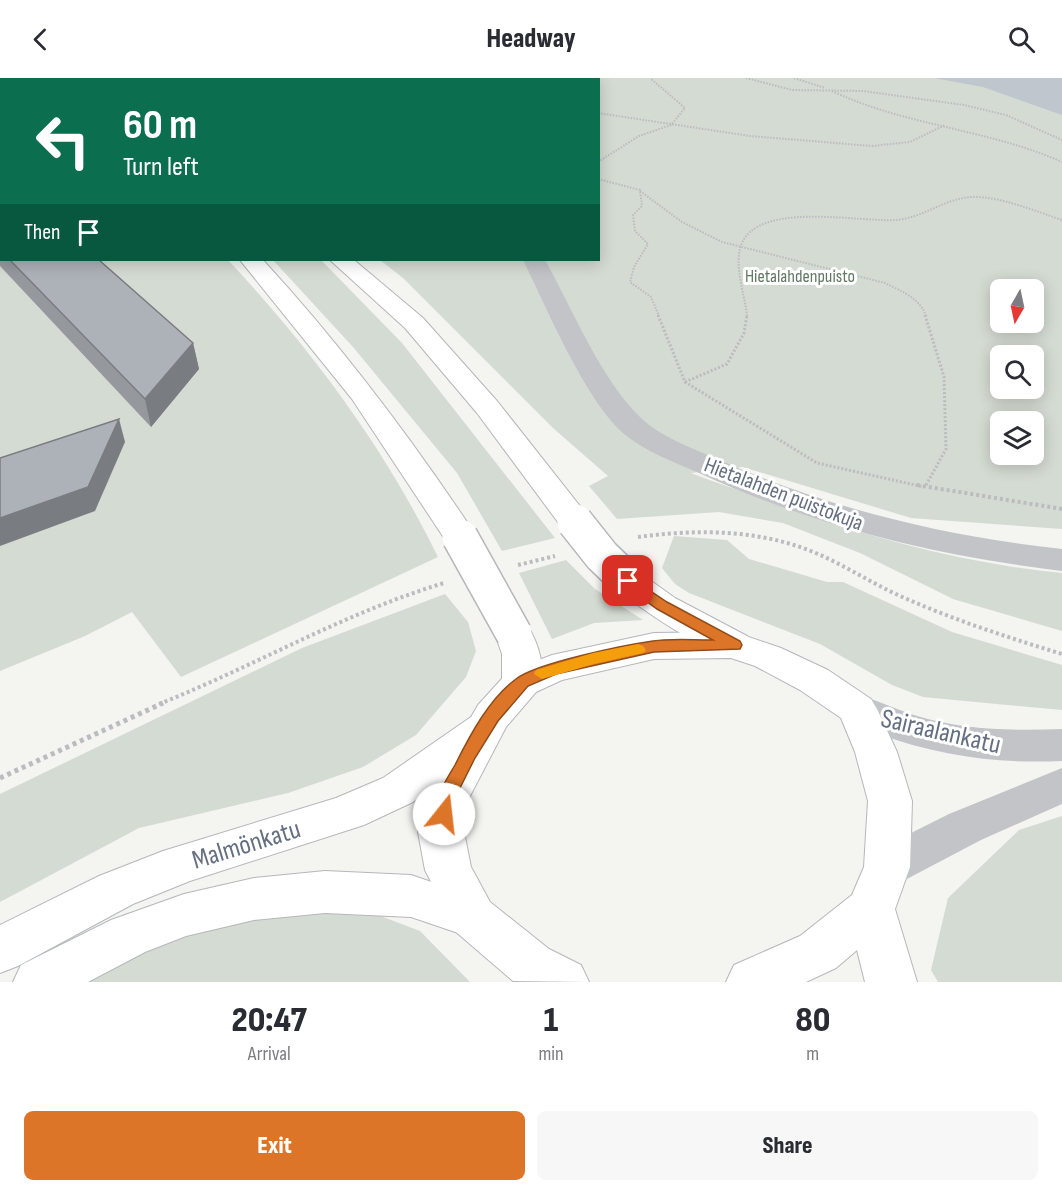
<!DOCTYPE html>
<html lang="en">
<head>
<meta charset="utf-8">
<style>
	body { margin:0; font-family:"Sofia Sans Condensed",sans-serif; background:#f7f7f7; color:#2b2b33; height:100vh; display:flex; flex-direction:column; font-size:22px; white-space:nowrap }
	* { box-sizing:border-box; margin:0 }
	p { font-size:20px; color:#7c7c81 }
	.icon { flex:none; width:33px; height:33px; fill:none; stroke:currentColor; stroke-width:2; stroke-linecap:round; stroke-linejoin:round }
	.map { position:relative; height:904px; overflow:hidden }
	.side { display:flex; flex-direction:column; background:#fff; flex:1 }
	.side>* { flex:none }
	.hud { position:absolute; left:0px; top:0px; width:600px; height:183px; box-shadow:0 3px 15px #0003; background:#0b6e4f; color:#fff; overflow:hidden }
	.needle { width:39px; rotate:189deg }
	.buttons { position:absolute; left:990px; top:201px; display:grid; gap:12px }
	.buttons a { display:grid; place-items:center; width:54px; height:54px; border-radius:9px; background:#fff; box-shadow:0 3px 15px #0003; font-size:30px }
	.pin { position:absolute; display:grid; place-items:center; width:51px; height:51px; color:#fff; margin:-26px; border-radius:12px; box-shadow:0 3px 9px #0006 }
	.me { position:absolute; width:66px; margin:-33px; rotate:16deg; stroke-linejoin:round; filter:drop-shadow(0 0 4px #0008) }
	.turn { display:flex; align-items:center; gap:21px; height:126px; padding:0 24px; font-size:27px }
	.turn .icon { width:78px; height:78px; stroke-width:2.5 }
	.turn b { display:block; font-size:42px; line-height:51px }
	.then { display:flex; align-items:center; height:57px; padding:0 24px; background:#0003; gap:12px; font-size:22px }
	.eta { display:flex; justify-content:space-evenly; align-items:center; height:102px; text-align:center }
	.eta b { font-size:36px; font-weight:800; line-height:42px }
	.cta { display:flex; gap:12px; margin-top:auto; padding:12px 24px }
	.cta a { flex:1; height:69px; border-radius:9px; background:#dd7528; color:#fff; font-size:24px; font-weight:800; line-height:69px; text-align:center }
	.cta a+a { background:#f7f7f7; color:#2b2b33 }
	header { display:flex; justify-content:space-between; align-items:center; height:78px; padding:0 24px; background:#fff; font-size:27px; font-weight:800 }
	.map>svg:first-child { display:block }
</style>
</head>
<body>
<header><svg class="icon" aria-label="back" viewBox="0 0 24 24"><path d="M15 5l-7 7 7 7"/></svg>Headway<svg class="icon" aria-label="search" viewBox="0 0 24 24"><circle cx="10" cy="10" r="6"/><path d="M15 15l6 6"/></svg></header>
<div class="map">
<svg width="1062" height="904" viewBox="0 0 1062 904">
	<rect width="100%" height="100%" fill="#f4f4f0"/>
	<g fill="#d4dbd2" fill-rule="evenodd">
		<path d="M 238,0 L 1000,0 L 1062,14 L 1062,451 L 911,440 L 743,389 L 691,395 C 713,404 737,411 760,420 C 858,456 958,485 1062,495 L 1062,553 L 953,521 L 860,475 L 783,445 L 719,434 L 617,441 L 589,408 L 608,398 L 553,350 L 403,200 L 380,182 L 598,182 L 598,2 L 232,2 ZM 1000,212 L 1034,212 L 1034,244 L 1000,244 ZM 1000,278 L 1034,278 L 1034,310 L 1000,310 ZM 1000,344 L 1034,344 L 1034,376 L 1000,376 Z"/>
		<path d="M 0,123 L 2,182 L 228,182 C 312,272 384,369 438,479 L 181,599 L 132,534 L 85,558 L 0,593 Z"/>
		<path d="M 273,182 L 321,182 L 402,265 L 555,460 L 502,473 L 457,395 L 353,269 Z"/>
		<path d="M 674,458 L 727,462 L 749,481 L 827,504 L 843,504 L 952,554 L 1062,587 L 1062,632 L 923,619 L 892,607 L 820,566 L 689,515 L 675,506 L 662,490 Z"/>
		<path d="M 566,482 L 595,511 L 643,542 L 594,545 L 552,561 L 519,495 Z"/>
		<path d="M 445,516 L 468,544 L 476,573 L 466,599 L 416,657 L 363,689 L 288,715 L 139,750 L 0,824 L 0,716 L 302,570 Z"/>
		<path d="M 1062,738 L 1062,904 L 938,904 L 931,892 L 948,820 L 1019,752 Z"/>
		<path d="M 321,834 L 378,837 L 420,853 L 470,904 L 76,904 L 186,856 L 256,840 Z"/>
	</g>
	<path fill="#bfc6cd" d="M 934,0 L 1062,0 L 1062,37 L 983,9 Z"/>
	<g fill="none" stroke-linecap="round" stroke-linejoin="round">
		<defs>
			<g id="secondary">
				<path d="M 485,635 L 499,639 L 505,650 L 499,661 L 413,724 L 364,747 L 190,803 L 133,826 L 18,888 L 0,895 L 0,847 L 99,798 L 163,773 L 336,720 L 383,700 L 471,639 Z"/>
				<path d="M 325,793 L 411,797 L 490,824 L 497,839 L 490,854 L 473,860 L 411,839 L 325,835 L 254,842 L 186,858 L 145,874 L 88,904 L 13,904 L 21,887 L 111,842 L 184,816 L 254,800 Z"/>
			</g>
			<path id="primary" d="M 734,554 L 781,570 L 828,592 L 871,621 L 877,631 L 897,674 L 912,723 L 910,789 L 895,831 L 917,904 L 865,904 L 857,872 L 836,890 L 806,904 L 726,904 L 734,887 L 800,858 L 852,817 L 864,789 L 868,723 L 855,674 L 841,640 L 800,612 L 755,588 L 731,580 L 654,581 L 562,602 L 536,614 L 506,649 L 470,718 L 464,754 L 471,789 L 490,824 L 549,871 L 581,887 L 589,904 L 513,903 L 456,854 L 425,792 L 418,754 L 426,718 L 478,627 L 508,594 L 552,577 L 654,555 Z"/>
			<g id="trunk">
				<path d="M 240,182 L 263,182 C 342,268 412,361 477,459 L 472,466 L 460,469 L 448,466 L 352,321 Z"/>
				<path d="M 330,182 L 354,182 L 423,240 L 497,323 L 587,437 L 591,444 L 587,451 L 575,454 L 563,451 L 477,335 L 405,250 Z"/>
				<path d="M 628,492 L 640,495 L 675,520 L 747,558 L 753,567 L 747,576 C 743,577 738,580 734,580 C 713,579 622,521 610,503 L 616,495 Z"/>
				<path d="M 514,543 L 527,547 C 539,566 548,593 536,614 L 522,618 L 508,614 L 502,604 L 502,576 L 495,556 L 501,547 Z"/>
			</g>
			<g id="motorway">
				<path d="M 43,0 L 60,0 L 61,2 L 44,2 Z"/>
				<path d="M 0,4 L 2,5 L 2,14 L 0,14 Z"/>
			</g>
		</defs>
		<use href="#secondary" stroke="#b4b7bc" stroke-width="2"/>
		<use href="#primary" stroke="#b5b7bc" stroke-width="2"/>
		<use href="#trunk" stroke="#b4b6ba" stroke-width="2"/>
		<use href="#motorway" stroke="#b4b6ba" stroke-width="2"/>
		<g stroke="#bbbcbf" stroke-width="2" stroke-dasharray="1.5 1.5" stroke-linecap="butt">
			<path d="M 746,0 L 792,12 L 863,13 L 964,27 L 1006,37 L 1062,62"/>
			<path d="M 794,0 L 825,10"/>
			<path d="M 476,2 L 478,0"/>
			<path d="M 832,13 C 906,48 988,51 1062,84"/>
			<path d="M 598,35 L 750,58 L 872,68 L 910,64 L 945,47"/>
			<path d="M 598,84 L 639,58 L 671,47 L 685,30 L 650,0"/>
			<path d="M 598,101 L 640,112 L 642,128 L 633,137 L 635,153 L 648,166 L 634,189 L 630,204 L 651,219 L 659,238"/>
			<path d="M 640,113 L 682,144 L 722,164 L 885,205 C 901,213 920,220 926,238"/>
			<path d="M 747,238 C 745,214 728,175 749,155 C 778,127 859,144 896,142 C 925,140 948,117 979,119 C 1007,121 1035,133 1062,142"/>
		</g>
		<g stroke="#bbbcbf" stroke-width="3" stroke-dasharray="2 2" stroke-linecap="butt">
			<path d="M 658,237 L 685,304 L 817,385 L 924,409"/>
			<path d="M 925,237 L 944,299 L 946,371 L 925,409"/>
			<path d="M 685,304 L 727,286 L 744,255 L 747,237"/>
		</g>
		<g stroke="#bbbcbf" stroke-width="4" stroke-dasharray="3 3" stroke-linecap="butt">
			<path d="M 917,407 L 1062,431"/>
			<path d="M 638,459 C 698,451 761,451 818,476 C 848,489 876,508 907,521 C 957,543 1010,560 1062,576"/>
			<path d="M 518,487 L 555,478"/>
			<path d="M 159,626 C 255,588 344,535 444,505"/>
		</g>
		<path stroke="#bbbcbf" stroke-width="5" stroke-dasharray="4 4" stroke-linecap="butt" d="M 0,700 L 163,625"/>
		<rect fill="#c2c4c8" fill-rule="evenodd" x="250" y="0" width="10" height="2"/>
		<g fill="#c2c4c8" fill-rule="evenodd">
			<path d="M 216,0 L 234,0 L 215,2 Z"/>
			<path d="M 0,44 L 2,44 L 0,55 Z"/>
			<path d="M 523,182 L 545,182 C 572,230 601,302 641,340 C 661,359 692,370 717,381 C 828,430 942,458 1062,471 L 1062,493 C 936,478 814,448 699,395 C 674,384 644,373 623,355 C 584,320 547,230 523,182 Z"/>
		</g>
		<g fill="#c2c4c8" fill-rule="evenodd">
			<path d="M 857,616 C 876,622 895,631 914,637 C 962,652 1012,653 1062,651 L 1062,683 C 998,686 939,678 879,656 C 863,650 846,646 837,631 L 843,621 Z"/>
			<path d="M 1062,690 L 1062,726 L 981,762 L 903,803 L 887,809 L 871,803 L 864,789 L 871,775 L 949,736 Z"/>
		</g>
		<use href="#secondary" fill="#fff" fill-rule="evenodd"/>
		<use href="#primary" fill="#fff" fill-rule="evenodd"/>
		<use href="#trunk" fill="#fff" fill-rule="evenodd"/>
		<use href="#motorway" fill="#fff" fill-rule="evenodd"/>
		<defs>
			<g id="trunk-bridge">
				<path d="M 575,444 L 602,478 L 628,503"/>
				<path d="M 460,459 L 514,556"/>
			</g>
		</defs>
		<use href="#trunk-bridge" stroke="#b4b6ba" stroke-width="38" stroke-linecap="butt"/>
		<use href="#trunk-bridge" stroke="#fff" stroke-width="35"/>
	</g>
	<path fill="#95999e" d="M 0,150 L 2,150 L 2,182 L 99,182 L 193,265 L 199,291 L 151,349 L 0,188 Z"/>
	<g fill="#797d81">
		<path d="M 193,265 L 199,291 L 151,349 L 145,321 Z"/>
		<path d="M 119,341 L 125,364 L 95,433 L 0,468 L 0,440 Z"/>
	</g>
	<g fill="#adb2b8" stroke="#797d81" stroke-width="1.5">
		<path d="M 0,150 L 2,150 L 2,173 L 0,172 Z"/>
		<path d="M 10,182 L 99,182 L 193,265 L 145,321 Z"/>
		<path d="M 119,341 L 88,409 L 0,440 L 0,380 Z"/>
	</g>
	<path fill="#dd7528" stroke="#904c1a" stroke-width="1.5" d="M 628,498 L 667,524 L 740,563 L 742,567 L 740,571 L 654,574 L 556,596 L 528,608 L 498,643 L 475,680 L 456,718 L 451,741 L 444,744 L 438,741 C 430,725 447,701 455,687 C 470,657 489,621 516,601 C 536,585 625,567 653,563 C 672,560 693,562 713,562 L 657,531 L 623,506 L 621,503 Z"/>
	<path fill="#f59e0b" d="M 638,566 L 643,568 L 646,572 L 643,575 L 594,586 L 542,601 L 534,596 L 536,592 L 593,575 Z"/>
	<g text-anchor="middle" stroke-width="6" stroke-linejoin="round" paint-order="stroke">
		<g font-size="18" fill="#637863" stroke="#fff">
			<text x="800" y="204">Hietalahdenpuisto</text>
		</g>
		<g font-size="22" fill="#646f81" stroke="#fff">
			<text transform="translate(784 415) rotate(21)" y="8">Hietalahden puistokuja</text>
		</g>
		<g font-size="27" fill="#646f81" stroke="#fff">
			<text transform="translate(941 653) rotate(13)" y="9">Sairaalankatu</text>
			<text transform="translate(246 766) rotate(-17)" y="9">Malmönkatu</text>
		</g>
	</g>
</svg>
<div class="buttons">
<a><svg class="needle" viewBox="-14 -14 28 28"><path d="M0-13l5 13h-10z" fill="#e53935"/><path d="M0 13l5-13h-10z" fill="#7c7c81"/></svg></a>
<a><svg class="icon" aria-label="search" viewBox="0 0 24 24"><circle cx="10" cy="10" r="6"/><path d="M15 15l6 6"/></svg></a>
<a><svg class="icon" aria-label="layers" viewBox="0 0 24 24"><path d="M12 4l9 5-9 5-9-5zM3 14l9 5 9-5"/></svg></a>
</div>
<div class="pin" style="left:628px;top:503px;background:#d93025"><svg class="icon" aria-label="arrive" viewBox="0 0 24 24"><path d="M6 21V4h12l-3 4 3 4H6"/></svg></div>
<svg class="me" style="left:444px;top:736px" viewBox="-20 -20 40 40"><circle r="19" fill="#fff"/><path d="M0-13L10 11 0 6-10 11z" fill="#dd7528"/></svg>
<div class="hud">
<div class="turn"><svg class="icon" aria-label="left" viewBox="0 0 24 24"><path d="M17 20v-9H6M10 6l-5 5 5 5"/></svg><div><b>60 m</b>Turn left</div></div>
<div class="then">Then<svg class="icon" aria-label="arrive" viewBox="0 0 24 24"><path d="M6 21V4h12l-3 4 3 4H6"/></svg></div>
</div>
</div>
<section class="side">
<div class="eta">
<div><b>20:47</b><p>Arrival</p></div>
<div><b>1</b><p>min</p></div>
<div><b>80</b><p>m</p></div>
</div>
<div class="cta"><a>Exit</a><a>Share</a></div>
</section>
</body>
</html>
